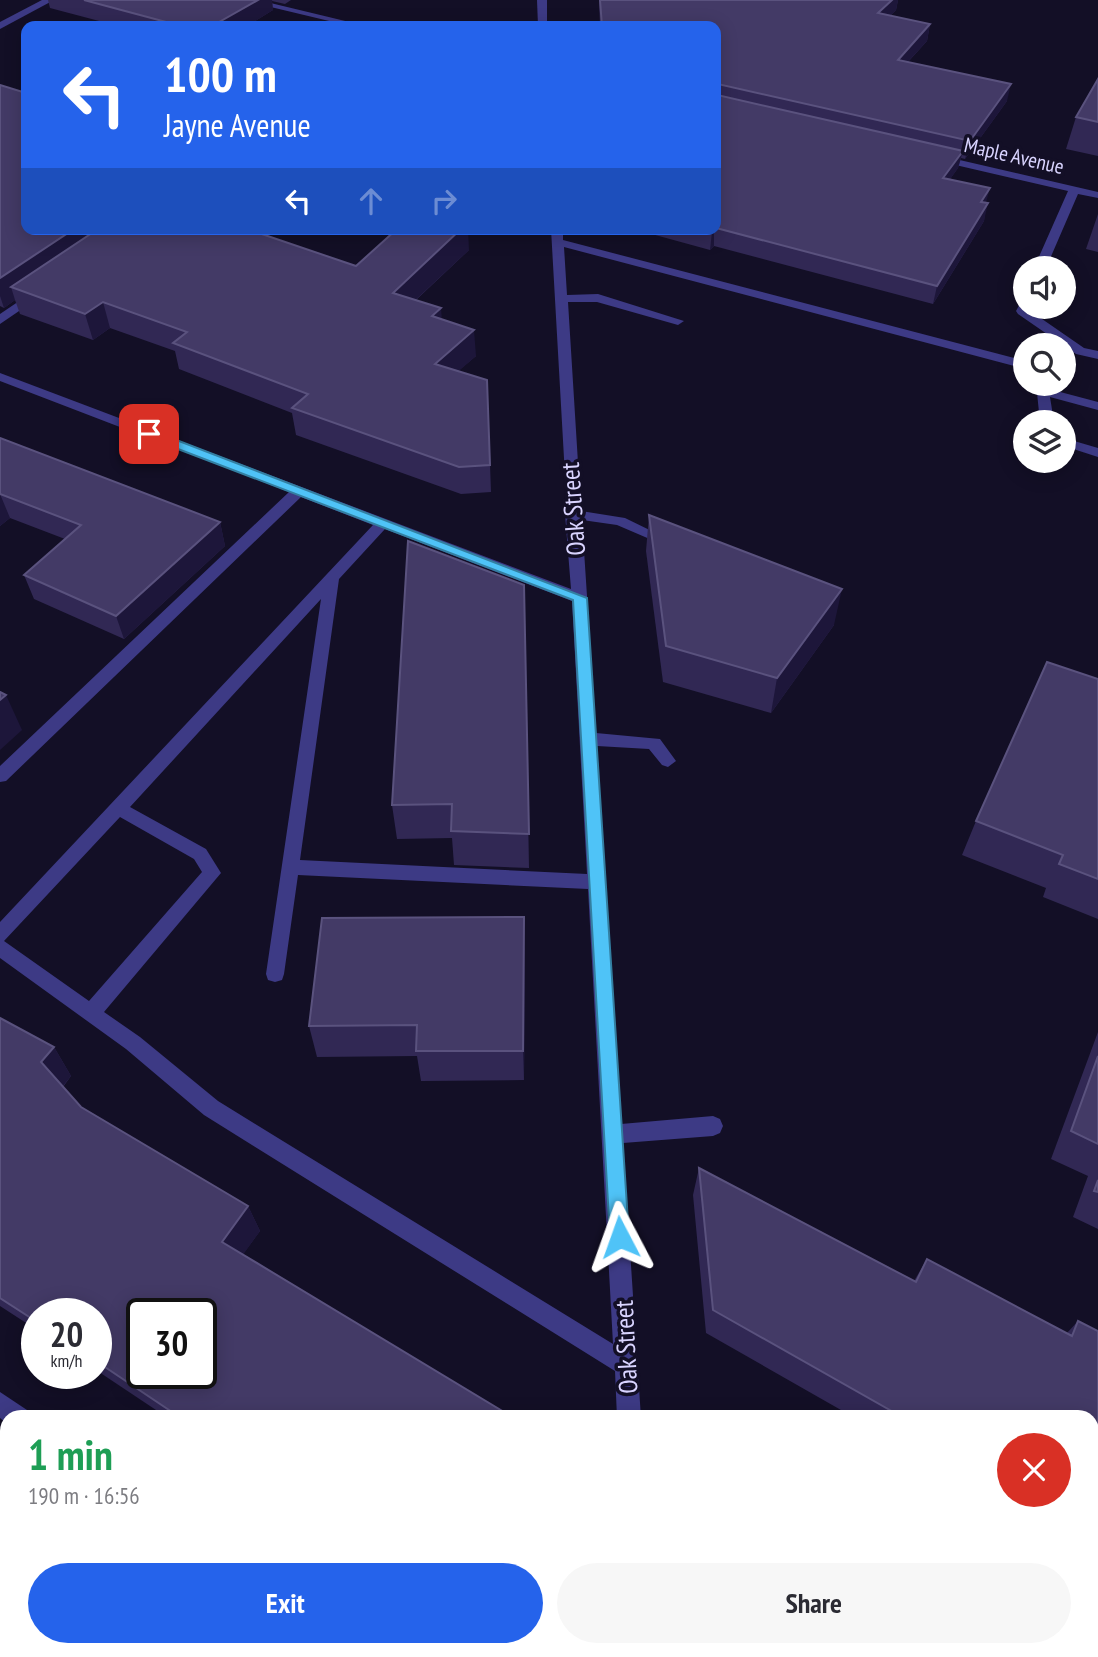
<!DOCTYPE html>
<html lang="en">
<head>
<meta charset="utf-8">
<style>
	body { margin:0; font-family:"PT Sans Narrow",sans-serif; background:#f7f7f7; color:#2b2b33; height:100vh; display:flex; flex-direction:column; font-size:26px; white-space:nowrap }
	* { box-sizing:border-box; margin:0 }
	p { font-size:23px; color:#7c7c81 }
	.icon { flex:none; width:38px; height:38px; fill:none; stroke:currentColor; stroke-width:2; stroke-linecap:round; stroke-linejoin:round }
	.map { position:relative; flex:1; overflow:hidden }
	.sheet { position:absolute; left:0px; top:1410px; width:1099px; height:247px; display:flex; flex-direction:column; background:#fff; border-radius:21px 21px 0 0; box-shadow:0 4px 18px #0003 }
	.sheet>* { flex:none }
	.guide { position:absolute; left:21px; top:21px; width:700px; height:214px; border-radius:14px; box-shadow:0 4px 18px #0003; background:#2563eb; color:#fff; overflow:hidden }
	.fabs { position:absolute; left:1013px; top:256px; display:grid; gap:14px }
	.fabs a { display:grid; place-items:center; width:63px; height:63px; border-radius:50%; background:#fff; box-shadow:0 4px 18px #0003; font-size:35px }
	.speed { position:absolute; left:21px; top:1298px; display:flex; gap:14px; font-size:35px; font-weight:700; text-align:center }
	.speed>* { display:grid; place-content:center; width:91px; height:91px; border-radius:50%; background:#fff; box-shadow:0 4px 18px #0003; line-height:1 }
	.speed small { font-size:18px; font-weight:400 }
	.speed .limit { border:4px solid #111; border-radius:10px; background:#fff; color:#111 }
	.pin { position:absolute; display:grid; place-items:center; width:60px; height:60px; color:#fff; margin:-30px; border-radius:14px; box-shadow:0 4px 10px #0006 }
	.me { position:absolute; width:77px; margin:-38px; rotate:356deg; stroke-linejoin:round; filter:drop-shadow(0 0 5px #0008) }
	.turn { display:flex; align-items:center; gap:24px; height:147px; padding:0 28px; font-size:32px }
	.turn .icon { width:91px; height:91px; stroke-width:2.5 }
	.turn b { display:block; font-size:49px; line-height:60px }
	.lanes { display:flex; align-items:center; height:66px; padding:0 28px; background:#0003; justify-content:center; gap:35px; direction:ltr }
	.lanes .off { opacity:.35 }
	.round { display:grid; place-items:center; flex:none; width:74px; height:74px; border-radius:37px; background:#f7f7f7 }
	.head { display:flex; align-items:center; justify-content:space-between; height:119px; padding:0 28px }
	h1 { font-size:42px; font-weight:700; line-height:52px; color:#1e9e55 }
	.action { display:flex; gap:14px; margin-top:auto; padding:14px 28px }
	.action a { flex:1; height:80px; border-radius:42px; background:#2563eb; color:#fff; font-size:28px; font-weight:700; line-height:80px; text-align:center }
	.action a+a { background:#f7f7f7; color:#2b2b33 }
	.map>svg:first-child { display:block }
</style>
</head>
<body>
<div class="map">
<svg width="1098" height="1657" viewBox="0 0 1098 1657">
	<rect width="100%" height="100%" fill="#130f26"/>
	<g fill="none" stroke-linecap="round" stroke-linejoin="round">
		<g fill="#3d3a85" fill-rule="evenodd">
			<path d="M 42,0 L 54,0 L 0,29 L 0,22 Z"/>
			<path d="M 241,0 L 258,0 L 366,26 L 350,26 Z"/>
			<path d="M 537,0 L 547,0 L 547,26 L 538,26 Z"/>
			<path d="M 938,155 L 1098,192 L 1098,198 L 1078,194 L 1046,268 L 1034,268 L 1068,191 L 934,160 L 934,156 Z"/>
			<path d="M 551,229 L 563,229 L 563,240 L 1026,361 L 1026,369 L 564,247 L 567,295 L 598,294 L 684,321 L 678,325 L 597,302 L 568,302 L 581,511 L 625,518 L 666,538 L 659,543 L 617,525 L 582,520 L 596,733 L 660,739 L 676,761 L 668,767 L 662,765 L 649,749 L 597,746 L 621,1124 L 713,1116 L 720,1119 L 723,1126 L 720,1133 L 713,1136 L 623,1143 L 641,1418 L 617,1418 L 615,1371 L 204,1115 L 126,1049 L 0,958 L 0,922 L 373,525 L 301,497 L 6,781 L 0,782 L 0,766 L 289,492 L 0,381 L 0,373 L 571,589 L 565,514 L 567,511 ZM 385,529 L 572,601 L 587,874 L 300,860 L 339,579 ZM 321,599 L 266,974 L 268,980 L 275,982 L 282,980 L 284,974 L 298,875 L 588,889 L 613,1344 L 218,1101 L 140,1037 L 104,1012 L 221,873 L 206,849 L 130,807 ZM 120,817 L 194,859 L 202,872 L 89,1001 L 4,941 Z"/>
			<path d="M 34,291 L 44,294 L 0,324 L 0,314 Z"/>
			<path d="M 1026,299 L 1026,306 L 1030,306 L 1029,310 L 1084,348 L 1098,351 L 1098,359 L 1076,354 L 1018,314 L 1016,311 L 1022,300 Z"/>
			<path d="M 1036,383 L 1049,383 L 1049,389 L 1098,402 L 1098,410 L 1050,397 L 1054,422 L 1040,422 Z"/>
			<path d="M 1064,438 L 1098,448 L 1098,457 L 1064,446 Z"/>
			<path d="M 0,1392 L 27,1410 L 31,1418 L 7,1418 L 7,1424 L 0,1418 Z"/>
			<path d="M 13,1650 L 41,1650 L 38,1657 L 10,1657 Z"/>
			<path d="M 321,1650 L 353,1650 L 356,1657 L 324,1657 Z"/>
			<rect x="623" y="1650" width="26" height="7"/>
		</g>
	</g>
	<g fill="#312854">
		<path d="M 48,0 L 291,0 L 285,4 L 272,1 L 273,10 L 247,26 L 118,26 L 50,8 Z"/>
		<path d="M 599,0 L 898,0 L 896,10 L 890,16 L 930,24 L 927,41 L 908,62 L 1007,101 L 965,159 L 961,158 L 958,168 L 950,179 L 986,203 L 984,221 L 933,304 L 714,246 L 710,250 L 637,230 L 716,229 L 716,26 L 600,26 Z"/>
		<path d="M 1098,79 L 1098,156 L 1066,149 L 1076,117 Z"/>
		<path d="M 0,85 L 26,229 L 356,266 L 469,250 L 416,300 L 442,319 L 476,356 L 458,371 L 487,380 L 491,492 L 461,494 L 296,435 L 292,413 L 179,369 L 175,351 L 110,328 L 93,340 L 20,314 L 15,300 L 4,308 L 0,306 Z"/>
		<path d="M 1098,214 L 1098,252 L 1086,249 Z"/>
		<path d="M 0,438 L 220,522 L 225,546 L 124,639 L 34,599 L 24,575 L 65,539 L 10,518 L 0,526 Z"/>
		<path d="M 649,515 L 834,625 L 771,713 L 663,682 L 646,551 Z"/>
		<path d="M 524,585 L 529,868 L 454,865 L 452,838 L 397,839 L 392,805 Z"/>
		<path d="M 1098,679 L 1098,919 L 1043,897 L 1046,888 L 962,855 L 976,821 Z"/>
		<path d="M 525,949 L 524,1080 L 421,1081 L 417,1056 L 317,1057 L 309,1026 Z"/>
		<path d="M 0,1018 L 54,1047 L 71,1076 L 63,1087 L 81,1107 L 248,1206 L 260,1231 L 243,1254 L 514,1418 L 168,1418 L 96,1370 L 96,1314 L 37,1314 L 37,1330 L 0,1306 Z"/>
		<path d="M 1098,1032 L 1098,1229 L 1073,1217 L 1088,1176 L 1051,1159 Z"/>
		<path d="M 699,1168 L 914,1281 L 927,1259 L 1067,1333 L 1078,1321 L 1098,1331 L 1098,1657 L 1025,1657 L 1027,1650 L 1092,1650 L 1092,1418 L 855,1418 L 706,1333 L 693,1195 Z"/>
		<path d="M 519,1650 L 559,1650 L 556,1657 L 529,1657 Z"/>
	</g>
	<g fill="#1d163a">
		<path d="M 258,0 L 272,0 L 273,10 L 247,26 L 212,26 Z"/>
		<path d="M 892,0 L 898,0 L 896,10 L 875,30 L 878,13 Z"/>
		<path d="M 930,24 L 927,41 L 894,77 L 898,60 Z"/>
		<path d="M 1011,84 L 1007,101 L 965,159 L 970,141 Z"/>
		<path d="M 963,151 L 958,168 L 939,195 L 943,178 Z"/>
		<path d="M 990,188 L 985,206 L 981,202 Z"/>
		<path d="M 988,203 L 984,221 L 933,304 L 937,286 Z"/>
		<path d="M 74,229 L 119,229 L 11,287 L 15,300 L 4,308 L 0,296 L 0,278 Z"/>
		<path d="M 461,229 L 468,229 L 469,250 L 395,319 L 393,293 Z"/>
		<path d="M 714,229 L 714,246 L 710,250 L 712,232 Z"/>
		<path d="M 103,302 L 110,328 L 93,340 L 85,314 Z"/>
		<path d="M 441,308 L 443,334 L 432,316 Z"/>
		<path d="M 474,330 L 476,356 L 437,390 L 435,364 Z"/>
		<path d="M 0,494 L 10,518 L 0,526 Z"/>
		<path d="M 220,522 L 225,546 L 124,639 L 116,616 Z"/>
		<path d="M 842,589 L 834,625 L 771,713 L 777,678 Z"/>
		<path d="M 6,695 L 22,730 L 0,750 L 0,700 Z"/>
		<path d="M 524,917 L 525,949 L 524,1080 L 523,1051 Z"/>
		<path d="M 54,1047 L 71,1076 L 59,1091 L 41,1062 Z"/>
		<path d="M 248,1206 L 260,1231 L 235,1266 L 222,1242 Z"/>
		<path d="M 7,1561 L 7,1609 L 0,1619 L 0,1570 Z"/>
		<path d="M 555,1650 L 559,1650 L 556,1657 L 552,1657 Z"/>
	</g>
	<g fill="#433a66" stroke="#5a527e" stroke-width="2" fill-rule="evenodd">
		<path d="M 84,0 L 258,0 L 212,26 L 181,26 Z"/>
		<path d="M 600,0 L 892,0 L 878,13 L 930,24 L 898,60 L 1011,84 L 970,141 L 718,84 L 716,86 L 716,26 L 602,26 Z"/>
		<path d="M 1098,79 L 1098,122 L 1076,117 Z"/>
		<path d="M 0,85 L 26,93 L 26,229 L 74,229 L 0,278 Z"/>
		<path d="M 716,90 L 717,95 L 963,151 L 943,178 L 990,188 L 981,202 L 988,203 L 937,286 L 716,228 Z"/>
		<path d="M 98,229 L 247,229 L 356,266 L 397,229 L 461,229 L 393,293 L 441,308 L 432,316 L 474,330 L 435,364 L 487,380 L 490,465 L 459,467 L 292,408 L 308,394 L 173,343 L 187,332 L 103,302 L 85,314 L 11,287 Z"/>
		<path d="M 701,229 L 714,229 L 712,232 Z"/>
		<path d="M 0,438 L 220,522 L 116,616 L 24,575 L 81,525 L 0,494 Z"/>
		<path d="M 649,515 L 842,589 L 777,678 L 666,646 Z"/>
		<path d="M 408,541 L 524,585 L 529,834 L 451,831 L 452,804 L 392,805 Z"/>
		<path d="M 1047,662 L 1098,679 L 1098,879 L 1059,864 L 1063,855 L 976,821 Z"/>
		<path d="M 0,692 L 6,695 L 0,700 Z"/>
		<path d="M 524,917 L 523,1051 L 416,1051 L 417,1025 L 309,1026 L 322,918 Z"/>
		<path d="M 0,1018 L 54,1047 L 41,1062 L 81,1107 L 248,1206 L 222,1242 L 514,1418 L 181,1418 L 96,1361 L 96,1314 L 37,1314 L 37,1322 L 0,1298 ZM 142,1314 L 201,1314 L 201,1374 L 142,1374 Z"/>
		<path d="M 1098,1056 L 1098,1144 L 1071,1131 Z"/>
		<path d="M 699,1168 L 916,1282 L 927,1259 L 1072,1336 L 1078,1321 L 1098,1331 L 1098,1657 L 1045,1657 L 1047,1650 L 1092,1650 L 1092,1418 L 904,1418 L 713,1310 Z"/>
		<path d="M 1098,1180 L 1098,1192 L 1094,1191 Z"/>
		<path d="M 0,1506 L 7,1511 L 7,1561 L 0,1570 Z"/>
		<path d="M 533,1650 L 555,1650 L 552,1657 L 543,1657 Z"/>
	</g>
	<path fill="#4fc3f7" stroke="#337fa1" stroke-width="2" d="M 144,431 L 153,431 L 587,598 L 629,1237 L 626,1244 L 620,1247 L 613,1244 L 610,1237 L 573,600 L 144,436 Z"/>
	<g text-anchor="middle" stroke-width="7" stroke-linejoin="round" paint-order="stroke">
		<g font-size="21" fill="#d9d4ff" stroke="#130f26">
			<text transform="translate(1014 156) rotate(13)" y="7">Maple Avenue</text>
		</g>
		<g font-size="26" fill="#d9d4ff" stroke="#130f26">
			<text transform="translate(573 509) rotate(-94)" y="9">Oak Street</text>
			<text transform="translate(626 1347) rotate(-93)" y="9">Oak Street</text>
		</g>
	</g>
</svg>
<div class="fabs">
<a><svg class="icon" aria-label="sound" viewBox="0 0 24 24"><path d="M4 9h4l5-4v14l-5-4H4zM17 9q2 3 0 6"/></svg></a>
<a><svg class="icon" aria-label="search" viewBox="0 0 24 24"><circle cx="10" cy="10" r="6"/><path d="M15 15l6 6"/></svg></a>
<a><svg class="icon" aria-label="layers" viewBox="0 0 24 24"><path d="M12 4l9 5-9 5-9-5zM3 14l9 5 9-5"/></svg></a>
</div>
<div class="speed"><div>20<small>km/h</small></div><div class="limit">30</div></div>
<div class="pin" style="left:149px;top:434px;background:#d93025"><svg class="icon" aria-label="arrive" viewBox="0 0 24 24"><path d="M6 21V4h12l-3 4 3 4H6"/></svg></div>
<svg class="me" style="left:620px;top:1237px" viewBox="-20 -20 40 40"><path d="M0-17L14 15 0 8-14 15z" fill="#4fc3f7" stroke="#fff" stroke-width="4"/></svg>
<div class="guide">
<div class="turn"><svg class="icon" aria-label="left" viewBox="0 0 24 24"><path d="M17 20v-9H6M10 6l-5 5 5 5"/></svg><div><b>100 m</b>Jayne Avenue</div></div>
<div class="lanes"><svg class="icon" aria-label="left" viewBox="0 0 24 24"><path d="M17 20v-9H6M10 6l-5 5 5 5"/></svg><svg class="icon off" aria-label="ahead" viewBox="0 0 24 24"><path d="M12 20V5M6 11l6-6 6 6"/></svg><svg class="icon off" aria-label="right" viewBox="0 0 24 24"><path d="M7 20v-9h11M14 6l5 5-5 5"/></svg></div>
</div>
<section class="sheet">
<div class="head"><div><h1>1 min</h1><p>190 m · 16:56</p></div><a class="round" style="background:#d93025;color:#fff"><svg class="icon" aria-label="close" viewBox="0 0 24 24"><path d="M6 6l12 12M18 6L6 18"/></svg></a></div>
<div class="action"><a>Exit</a><a>Share</a></div>
</section>
</div>
</body>
</html>
